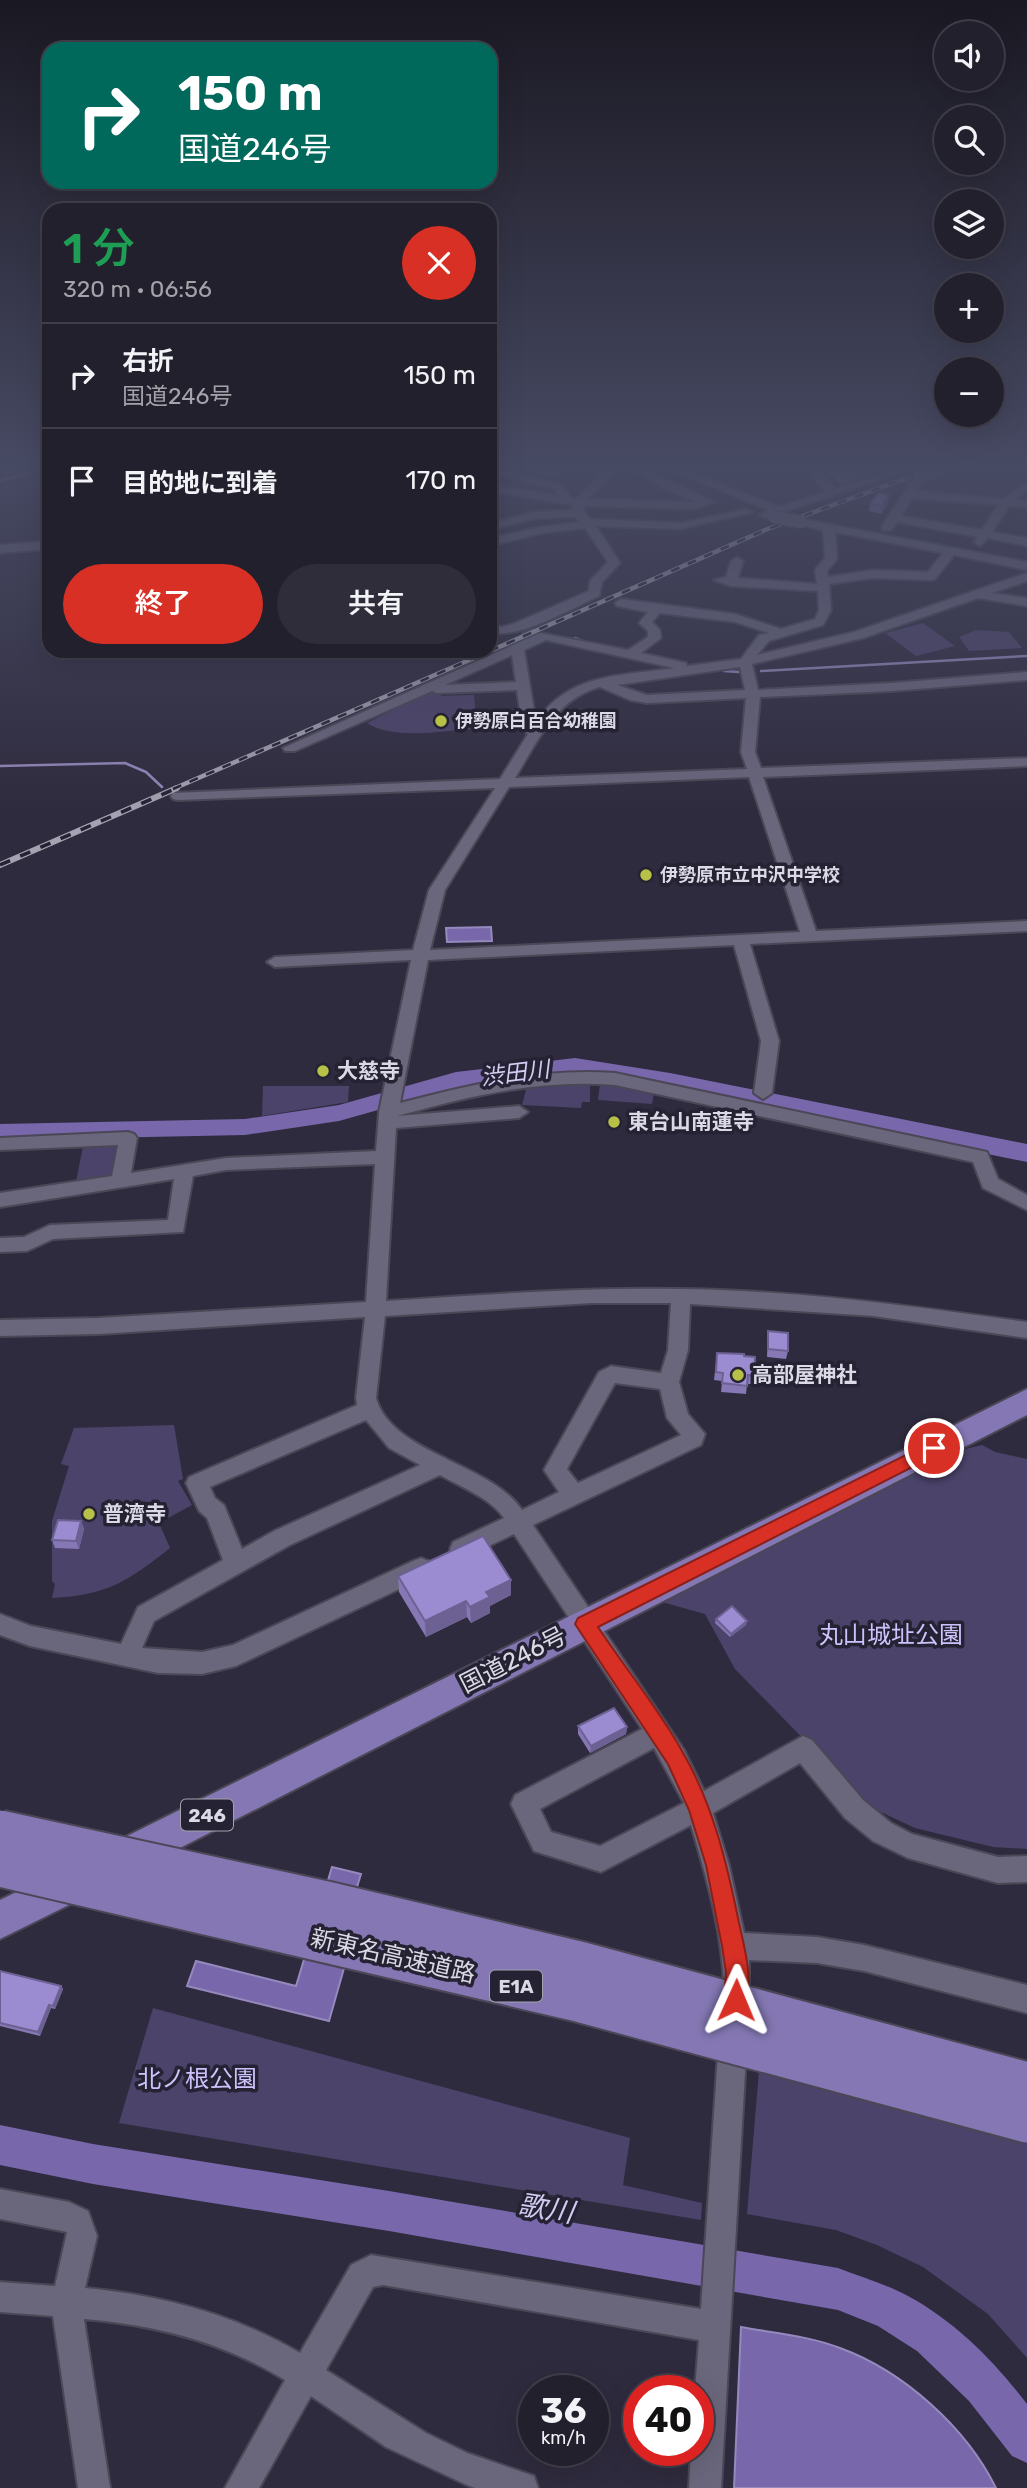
<!DOCTYPE html>
<html lang="ja">
<head>
<meta charset="utf-8">
<style>
	body { margin:0; font-family:Rubik,"Noto Sans JP",sans-serif; background:#2f2d3a; color:#f1f3f6; height:100vh; display:flex; flex-direction:column; font-size:26px; white-space:nowrap }
	* { box-sizing:border-box; margin:0 }
	p { font-size:23px; color:#a3a3aa }
	.icon { flex:none; width:38px; height:38px; fill:none; stroke:currentColor; stroke-width:2; stroke-linecap:round; stroke-linejoin:round }
	.map { position:relative; flex:1; overflow:hidden }
	.panel { position:absolute; left:42px; top:203px; width:455px; height:455px; display:flex; flex-direction:column; background:#23202e; border-radius:21px; box-shadow:0 7px 28px #0002,0 0 0 2px #403e4a }
	.panel>* { flex:none }
	.banner { position:absolute; left:42px; top:42px; width:455px; height:147px; border-radius:21px; box-shadow:0 7px 28px #0002,0 0 0 2px #403e4a; background:#00695c; color:#fff; overflow:hidden }
	.fabs { position:absolute; left:934px; top:21px; display:grid; gap:14px }
	.fabs a { display:grid; place-items:center; width:70px; height:70px; border-radius:50%; background:#23202e; box-shadow:0 7px 28px #0002,0 0 0 2px #403e4a; font-size:35px }
	.speed { position:absolute; left:518px; top:2375px; display:flex; gap:14px; font-size:35px; font-weight:700; text-align:center }
	.speed>* { display:grid; place-content:center; width:91px; height:91px; border-radius:50%; background:#23202e; box-shadow:0 7px 28px #0002,0 0 0 2px #403e4a; line-height:1 }
	.speed small { font-size:18px; font-weight:400 }
	.speed .limit { border:10px solid #d22; background:#fff; color:#111 }
	.pin { position:absolute; display:grid; place-items:center; width:60px; height:60px; color:#fff; margin:-30px; border:4px solid #fff; border-radius:50%; box-shadow:0 2px 7px #0007 }
	.me { position:absolute; width:77px; margin:-38px; rotate:1deg; stroke-linejoin:round; filter:drop-shadow(0 0 5px #0008) }
	.turn { display:flex; align-items:center; gap:24px; height:147px; padding:0 21px; font-size:32px }
	.turn .icon { width:91px; height:91px; stroke-width:2.5 }
	.turn b { display:block; font-size:49px; line-height:60px }
	.round { display:grid; place-items:center; flex:none; width:74px; height:74px; border-radius:37px; background:#2f2d3a }
	.head { display:flex; align-items:center; justify-content:space-between; height:119px; padding:0 21px }
	h1 { font-size:42px; font-weight:600; line-height:52px; color:#1e9e55 }
	.action { display:flex; gap:14px; margin-top:auto; padding:14px 21px }
	.action a { flex:1; height:80px; border-radius:42px; background:#d93025; color:#fff; font-size:28px; font-weight:600; line-height:80px; text-align:center }
	.action a+a { background:#2f2d3a; color:#f1f3f6 }
	ul { padding:0; list-style:none }
	li { display:flex; align-items:center; gap:21px; height:105px; padding:0 21px; border-top:2px solid #403e4a }
	li div { flex:1 }
	li b { display:block; font-size:26px }
	li em { font-style:normal }
	.map>svg:first-child { display:block }
</style>
</head>
<body>
<div class="map">
<svg width="1027" height="2488" viewBox="0 0 1027 2488">
	<rect width="100%" height="100%" fill="#2f2b3e"/>
	<g fill="#4c436a">
		<path d="M 923,623 L 955,646 L 916,656 L 885,633 Z"/>
		<path d="M 976,630 L 1009,632 L 1022,648 L 969,651 L 959,637 Z"/>
		<path d="M 441,691 L 441,696 L 474,695 L 477,729 C 444,730 395,741 367,723 L 428,692 Z"/>
		<path d="M 547,1083 L 590,1083 L 590,1102 L 582,1102 L 581,1108 L 522,1105 L 527,1086 Z"/>
		<path d="M 600,1084 L 654,1093 L 652,1104 L 598,1100 Z"/>
		<path d="M 263,1086 L 349,1086 L 348,1102 L 262,1116 Z"/>
		<path d="M 84,1141 L 123,1143 L 116,1176 L 76,1182 Z"/>
		<path d="M 174,1425 L 183,1479 L 178,1481 L 192,1505 L 159,1523 L 170,1548 C 127,1582 107,1595 52,1598 L 55,1584 L 52,1581 L 52,1521 L 69,1466 L 61,1464 L 74,1428 Z"/>
		<path d="M 982,1445 L 995,1452 L 1027,1459 L 1027,1849 L 993,1847 L 915,1828 L 870,1807 L 735,1669 L 705,1614 L 662,1602 L 949,1453 Z"/>
		<path d="M 153,2008 L 630,2138 L 623,2185 L 702,2203 L 701,2220 L 119,2123 Z"/>
		<path d="M 760,2059 L 1027,2135 L 1027,2358 L 988,2314 L 923,2267 L 877,2245 L 836,2230 L 747,2214 Z"/>
	</g>
	<g fill="#7867ab" stroke="#9689bd" stroke-width="2">
		<path d="M 491,927 L 492,941 L 447,942 L 446,928 Z"/>
		<path d="M 332,1867 L 361,1874 L 346,1923 L 356,1926 L 329,2021 L 187,1986 L 196,1961 L 296,1986 Z"/>
		<path d="M 741,2327 C 773,2333 809,2336 840,2348 C 903,2371 966,2427 996,2488 L 734,2488 Z"/>
	</g>
	<g fill="none" stroke-linecap="round" stroke-linejoin="round">
		<g stroke="#9689bd" stroke-width="2.5">
			<path d="M 0,481 L 46,468"/>
			<path d="M 575,638 L 587,643"/>
			<path d="M 724,671 L 739,672"/>
			<path d="M 761,671 L 1027,656"/>
			<path d="M 0,766 L 125,763 L 146,772 L 162,787"/>
		</g>
		<g fill="#7867ab" fill-rule="evenodd">
			<path d="M 575,1058 L 670,1073 L 1027,1144 L 1027,1162 L 670,1089 L 575,1074 L 456,1088 L 339,1121 L 245,1135 L 0,1140 L 0,1124 L 245,1119 L 339,1105 L 456,1072 Z"/>
			<path d="M 0,2125 L 93,2144 L 389,2191 L 838,2268 C 861,2277 886,2284 908,2296 C 956,2322 994,2361 1027,2404 L 1027,2463 L 1012,2456 L 969,2401 L 917,2351 L 878,2326 L 838,2310 L 389,2231 L 93,2184 L 0,2165 Z"/>
		</g>
		<path stroke="#494557" stroke-width="12" stroke-dasharray="12 6" stroke-linecap="butt" d="M 523,630 L 534,636"/>
		<defs>
			<g id="minor">
				<path d="M 490,468 L 563,485 L 571,498 L 576,499 L 607,468 L 618,468 L 588,499 L 698,502 L 667,490 L 630,468 L 643,468 L 714,502 L 695,509 L 584,506 L 584,512 L 590,519 L 680,523 L 747,509 L 753,512 L 680,529 L 596,526 L 620,563 L 602,582 L 599,596 C 570,609 522,638 490,633 L 490,625 L 502,627 L 513,624 L 589,591 L 590,581 L 608,562 L 585,528 L 542,533 L 490,546 L 490,538 L 542,527 L 580,522 L 575,517 L 536,518 L 490,530 L 490,523 L 536,512 L 573,510 L 573,505 L 490,491 L 490,485 L 559,496 L 555,489 L 490,472 Z"/>
				<path d="M 529,468 L 554,470 L 567,468 L 556,477 L 530,471 Z"/>
				<path d="M 666,468 L 680,468 L 779,507 L 826,492 L 810,474 L 809,468 L 819,468 L 835,489 L 900,468 L 915,468 L 765,518 L 759,515 L 768,510 Z"/>
				<path d="M 942,468 L 957,468 L 922,482 L 916,491 L 1004,499 L 1027,482 L 1027,491 L 1016,500 L 1027,501 L 1027,507 L 1009,506 L 992,532 L 1027,538 L 1027,546 L 988,538 L 980,546 L 974,542 L 978,537 L 897,522 L 891,530 L 883,530 L 881,528 L 914,478 ZM 912,498 L 998,505 L 982,530 L 901,516 Z"/>
				<path d="M 1013,468 L 1027,468 L 1027,473 L 1014,470 Z"/>
				<path d="M 801,519 L 1027,562 L 1027,570 L 954,555 L 935,579 L 931,580 L 873,578 L 829,584 L 831,610 L 823,625 L 769,641 L 757,655 L 854,632 L 1027,573 L 1027,581 L 992,593 L 1027,598 L 1027,606 L 978,598 L 863,638 L 752,664 L 758,690 L 892,683 L 1027,672 L 1027,680 L 892,691 L 760,697 L 755,752 L 761,768 L 1027,758 L 1027,766 L 763,777 L 816,931 L 1027,921 L 1027,931 L 750,944 L 779,1041 L 772,1093 L 763,1099 L 754,1093 L 761,1041 L 734,945 L 428,960 L 400,1103 C 472,1084 540,1068 615,1073 L 987,1152 L 998,1179 L 1027,1195 L 1027,1210 L 983,1188 L 973,1162 L 615,1085 C 539,1079 470,1096 397,1116 L 519,1106 L 528,1112 L 519,1118 L 396,1128 L 386,1301 C 483,1295 580,1287 678,1289 C 795,1290 911,1306 1027,1322 L 1027,1338 L 873,1316 L 690,1304 L 688,1350 L 679,1382 L 688,1414 L 705,1434 L 701,1445 L 533,1525 L 684,1750 L 704,1791 L 803,1736 L 812,1740 L 863,1800 L 891,1823 L 912,1834 L 998,1857 L 1027,1856 L 1027,1882 L 998,1883 L 908,1858 L 873,1841 L 845,1818 L 800,1763 L 713,1813 L 729,1865 L 744,1933 L 817,1937 L 864,1945 L 1027,1985 L 1027,2013 L 864,1971 L 817,1963 L 749,1960 L 749,2008 L 745,2018 L 735,2022 L 725,2018 C 719,2002 725,1986 723,1969 C 719,1921 705,1872 691,1825 L 601,1872 L 534,1851 L 511,1804 L 515,1795 L 642,1729 L 514,1534 L 461,1559 L 453,1556 L 450,1549 L 453,1542 L 504,1518 C 490,1498 461,1487 440,1475 L 290,1545 L 154,1621 L 142,1648 L 202,1652 L 233,1645 L 413,1561 L 421,1558 L 429,1561 L 432,1568 L 429,1575 L 236,1666 L 202,1674 L 158,1673 L 30,1646 L 0,1635 L 0,1614 L 31,1626 L 121,1644 L 138,1607 L 223,1560 L 207,1518 L 199,1511 L 186,1483 L 189,1477 L 357,1405 L 356,1398 L 365,1317 L 99,1334 L 0,1336 L 0,1320 L 99,1318 L 366,1302 L 375,1164 L 226,1170 L 193,1176 L 183,1232 L 53,1239 L 27,1251 L 0,1252 L 0,1238 L 24,1237 L 50,1225 L 168,1220 L 174,1179 L 0,1207 L 0,1193 L 112,1176 L 118,1145 L 0,1150 L 0,1138 L 128,1132 L 134,1134 L 137,1138 L 131,1173 L 226,1158 L 376,1151 L 379,1112 L 411,960 L 275,967 L 267,962 L 275,957 L 413,950 L 429,890 L 495,788 L 178,800 L 173,799 L 171,796 L 173,793 L 500,779 L 528,734 L 523,730 L 517,690 L 437,693 L 432,691 L 295,751 L 285,751 L 283,748 L 540,633 L 628,650 L 648,637 L 648,631 L 639,623 L 648,612 L 617,606 L 615,603 L 621,599 L 735,614 L 781,629 L 815,619 L 819,610 L 818,591 L 731,586 L 714,580 L 726,577 L 731,561 L 737,557 L 743,561 L 738,578 L 817,584 L 815,570 L 825,558 L 823,530 L 797,524 L 797,520 ZM 835,532 L 943,553 L 928,572 L 873,570 L 828,577 L 827,571 L 837,559 ZM 660,613 L 735,622 L 769,633 L 759,635 L 741,659 L 687,666 L 686,663 L 641,653 L 661,638 L 660,630 L 652,622 ZM 546,640 L 674,668 C 621,676 567,673 536,723 L 524,650 ZM 512,655 L 516,682 L 445,685 ZM 740,667 L 745,690 L 647,695 L 617,685 ZM 600,687 L 630,700 L 647,703 L 746,698 L 741,752 L 747,769 L 515,778 C 538,741 555,699 600,687 ZM 749,777 L 800,932 L 430,950 L 445,890 L 509,787 ZM 592,1303 L 671,1303 L 668,1350 L 661,1373 L 611,1366 L 599,1372 L 544,1470 L 559,1492 L 522,1510 C 491,1463 392,1454 376,1398 L 385,1316 ZM 615,1383 L 660,1389 L 667,1418 L 681,1435 L 578,1483 L 567,1469 ZM 366,1420 L 389,1448 L 420,1465 L 274,1531 L 242,1549 L 224,1505 L 215,1498 L 210,1487 ZM 654,1748 L 684,1803 L 600,1846 L 551,1832 L 540,1809 Z"/>
				<path d="M 49,541 L 49,549 L 0,553 L 0,545 Z"/>
				<path d="M 733,2024 L 743,2028 L 747,2038 L 721,2488 L 689,2488 L 691,2450 L 698,2450 L 698,2390 L 695,2390 L 699,2340 L 383,2285 L 373,2287 L 326,2370 L 426,2433 L 467,2453 L 534,2476 L 538,2488 L 475,2488 L 467,2485 L 386,2447 L 311,2396 L 259,2488 L 225,2488 L 285,2380 C 223,2342 156,2325 84,2319 L 110,2488 L 78,2488 L 53,2316 L 0,2312 L 0,2282 L 55,2286 L 67,2232 L 0,2219 L 0,2189 L 69,2202 L 88,2211 L 97,2236 L 85,2288 C 161,2295 234,2314 300,2353 L 351,2265 L 371,2255 L 701,2309 L 719,2038 L 723,2028 Z"/>
			</g>
			<g id="highway">
				<path d="M 1027,1389 L 1027,1415 L 133,1872 L 120,1877 L 107,1872 L 101,1859 L 107,1846 Z"/>
				<path d="M 78,1862 L 91,1868 L 97,1881 L 91,1894 L 0,1939 L 0,1900 Z"/>
			</g>
		</defs>
		<use href="#minor" stroke="#4b4756" stroke-width="4"/>
		<use href="#highway" stroke="#4b4756" stroke-width="4"/>
		<use href="#minor" fill="#6a667c" fill-rule="evenodd"/>
		<use href="#highway" fill="#8477b3" fill-rule="evenodd"/>
		<defs>
			<g id="rail-far1">
				<path d="M 490,651 L 765,530 L 934,468"/>
				<path d="M 173,789 L 490,651"/>
			</g>
			<path id="rail" d="M 0,865 L 177,788"/>
		</defs>
		<use href="#rail-far1" stroke="#a5a2b1" stroke-width="4.5"/>
		<use href="#rail" stroke="#a5a2b1" stroke-width="6"/>
		<use href="#rail-far1" stroke="#252233" stroke-width="2.5" stroke-dasharray="9" stroke-linecap="butt"/>
		<use href="#rail" stroke="#252233" stroke-width="3.5" stroke-dasharray="11" stroke-linecap="butt"/>
		<defs>
			<path id="minor-bridge" d="M 774,517 L 801,522"/>
			<g id="highway-bridge">
				<path d="M 0,1831 L 331,1903 L 583,1963 L 1027,2083"/>
				<path d="M 0,1866 L 574,2000 L 1027,2122"/>
			</g>
		</defs>
		<use href="#minor-bridge" stroke="#4b4756" stroke-width="15" stroke-linecap="butt"/>
		<use href="#highway-bridge" stroke="#4b4756" stroke-width="45" stroke-linecap="butt"/>
		<use href="#minor-bridge" stroke="#6a667c" stroke-width="12"/>
		<use href="#highway-bridge" stroke="#8477b3" stroke-width="41"/>
	</g>
	<g fill="#8578b4">
		<path d="M 822,468 L 868,468 L 867,476 L 842,484 Z"/>
		<path d="M 888,503 L 881,514 L 869,511 L 870,504 Z"/>
		<path d="M 768,1331 L 788,1351 L 786,1359 L 767,1357 Z"/>
		<path d="M 717,1353 L 744,1356 L 754,1376 L 753,1384 L 747,1384 L 746,1394 L 721,1392 L 722,1381 L 714,1380 Z"/>
		<path d="M 81,1521 L 84,1529 L 79,1549 L 55,1548 L 52,1540 Z"/>
		<path d="M 398,1576 L 511,1595 L 490,1606 L 490,1613 L 471,1623 L 467,1617 L 426,1637 L 399,1592 Z"/>
		<path d="M 716,1619 L 746,1625 L 730,1637 L 715,1623 Z"/>
		<path d="M 578,1726 L 627,1727 L 626,1734 L 590,1753 L 578,1734 Z"/>
		<path d="M 0,1971 L 61,1986 L 63,1989 L 55,2009 L 51,2008 L 40,2036 L 0,2026 Z"/>
	</g>
	<g fill="#6c6192">
		<path d="M 844,468 L 868,468 L 867,476 L 842,484 Z"/>
		<path d="M 889,495 L 888,503 L 881,514 L 882,506 Z"/>
		<path d="M 81,1521 L 84,1529 L 79,1549 L 76,1541 Z"/>
		<path d="M 511,1580 L 511,1595 L 490,1606 L 490,1613 L 471,1623 L 470,1607 L 486,1592 Z"/>
		<path d="M 466,1601 L 467,1617 L 426,1637 L 425,1621 Z"/>
		<path d="M 747,1621 L 746,1625 L 730,1637 L 731,1634 Z"/>
		<path d="M 627,1727 L 626,1734 L 590,1753 L 591,1746 Z"/>
		<path d="M 61,1986 L 63,1989 L 55,2009 L 53,2006 Z"/>
		<path d="M 49,2005 L 51,2008 L 40,2036 L 38,2032 Z"/>
	</g>
	<g fill="#9b8bd1" stroke="#6c6192" stroke-width="2">
		<path d="M 878,493 L 889,495 L 882,506 L 870,504 Z"/>
		<path d="M 768,1331 L 788,1333 L 788,1351 L 768,1349 Z"/>
		<path d="M 717,1353 L 744,1354 L 744,1356 L 755,1357 L 754,1376 L 748,1375 L 747,1386 L 722,1383 L 723,1373 L 716,1372 Z"/>
		<path d="M 58,1520 L 81,1521 L 76,1541 L 52,1540 Z"/>
		<path d="M 483,1536 L 511,1580 L 486,1592 L 490,1597 L 470,1607 L 466,1601 L 425,1621 L 398,1576 Z"/>
		<path d="M 732,1606 L 747,1621 L 731,1634 L 716,1619 Z"/>
		<path d="M 614,1708 L 627,1727 L 591,1746 L 578,1726 Z"/>
		<path d="M 0,1971 L 61,1986 L 53,2006 L 49,2005 L 38,2032 L 0,2023 Z"/>
	</g>
	<linearGradient id="sky" x2="0" y2="1"><stop stop-color="#1a1822"/><stop offset="0.57" stop-color="#474a63"/><stop offset="1" stop-color="#474a63" stop-opacity="0"/></linearGradient>
	<rect width="1027" height="816" fill="url(#sky)"/>
	<path fill="#d93025" stroke="#8d1f18" stroke-width="2" d="M 934,1441 L 940,1443 L 943,1448 L 940,1453 L 598,1627 C 625,1668 658,1708 682,1751 C 713,1804 727,1864 739,1923 C 745,1950 754,1981 744,2008 L 736,2011 L 728,2008 L 724,2000 L 726,1972 L 722,1946 L 706,1865 L 689,1810 L 668,1764 L 575,1624 L 578,1618 Z"/>
	<g fill="#b7c148" stroke="#252233" stroke-width="2.5">
		<circle cx="441" cy="721" r="7"/>
		<circle cx="646" cy="875" r="7"/>
		<circle cx="323" cy="1071" r="7"/>
		<circle cx="614" cy="1122" r="7"/>
		<circle cx="738" cy="1375" r="7"/>
		<circle cx="89" cy="1514" r="7"/>
	</g>
	<g text-anchor="middle" stroke-width="7" stroke-linejoin="round" paint-order="stroke">
		<g font-size="18" font-weight="bold" fill="#dcd9e6" stroke="#252233" text-anchor="start">
			<text x="455" y="727">伊勢原白百合幼稚園</text>
			<text x="660" y="881">伊勢原市立中沢中学校</text>
		</g>
		<g fill="#252233" stroke="#a5a2b0" stroke-width="2">
			<rect x="181" y="1799.5" width="52" height="31" rx="5"/>
			<rect x="490" y="1970.5" width="52" height="31" rx="5"/>
		</g>
		<g font-size="19" font-weight="bold" fill="#dcd9e6">
			<text x="207" y="1822">246</text>
			<text x="516" y="1993">E1A</text>
		</g>
		<g font-size="21" font-weight="bold" fill="#dcd9e6" stroke="#252233" text-anchor="start">
			<text x="337" y="1078">大慈寺</text>
			<text x="628" y="1129">東台山南蓮寺</text>
			<text x="752" y="1382">高部屋神社</text>
			<text x="103" y="1521">普濟寺</text>
		</g>
		<g font-size="23" font-style="italic" fill="#d2cbf2" stroke="#252233">
			<text transform="translate(515 1073) rotate(-7)" y="8">渋田川</text>
		</g>
		<g font-size="24" fill="#cdc2fb" stroke="#252233">
			<text x="891" y="1643">丸山城址公園</text>
			<text x="197" y="2087">北ノ根公園</text>
		</g>
		<g font-size="24" fill="#dcd9e6" stroke="#252233">
			<text transform="translate(513 1660) rotate(-27)" y="8">国道246号</text>
			<text transform="translate(393 1956) rotate(13)" y="8">新東名高速道路</text>
		</g>
		<g font-size="28" font-style="italic" fill="#d2cbf2" stroke="#252233">
			<text transform="translate(546 2208) rotate(9)" y="10">歌川</text>
		</g>
	</g>
</svg>
<div class="fabs">
<a><svg class="icon" aria-label="sound" viewBox="0 0 24 24"><path d="M4 9h4l5-4v14l-5-4H4zM17 9q2 3 0 6"/></svg></a>
<a><svg class="icon" aria-label="search" viewBox="0 0 24 24"><circle cx="10" cy="10" r="6"/><path d="M15 15l6 6"/></svg></a>
<a><svg class="icon" aria-label="layers" viewBox="0 0 24 24"><path d="M12 4l9 5-9 5-9-5zM3 14l9 5 9-5"/></svg></a>
<a>+</a>
<a>−</a>
</div>
<div class="speed"><div>36<small>km/h</small></div><div class="limit">40</div></div>
<div class="pin" style="left:934px;top:1448px;background:#d93025"><svg class="icon" aria-label="arrive" viewBox="0 0 24 24"><path d="M6 21V4h12l-3 4 3 4H6"/></svg></div>
<svg class="me" style="left:736px;top:2000px" viewBox="-20 -20 40 40"><path d="M0-17L14 15 0 8-14 15z" fill="#d93025" stroke="#fff" stroke-width="4"/></svg>
<div class="banner">
<div class="turn"><svg class="icon" aria-label="right" viewBox="0 0 24 24"><path d="M7 20v-9h11M14 6l5 5-5 5"/></svg><div><b>150 m</b>国道246号</div></div>
</div>
<section class="panel">
<div class="head"><div><h1>1 分</h1><p>320 m · 06:56</p></div><a class="round" style="background:#d93025;color:#fff"><svg class="icon" aria-label="close" viewBox="0 0 24 24"><path d="M6 6l12 12M18 6L6 18"/></svg></a></div>
<ul>
<li><svg class="icon" aria-label="right" viewBox="0 0 24 24"><path d="M7 20v-9h11M14 6l5 5-5 5"/></svg><div><b>右折</b><p>国道246号</p></div><em>150 m</em></li>
<li><svg class="icon" aria-label="arrive" viewBox="0 0 24 24"><path d="M6 21V4h12l-3 4 3 4H6"/></svg><div><b>目的地に到着</b></div><em>170 m</em></li>
</ul>
<div class="action"><a>終了</a><a>共有</a></div>
</section>
</div>
</body>
</html>
